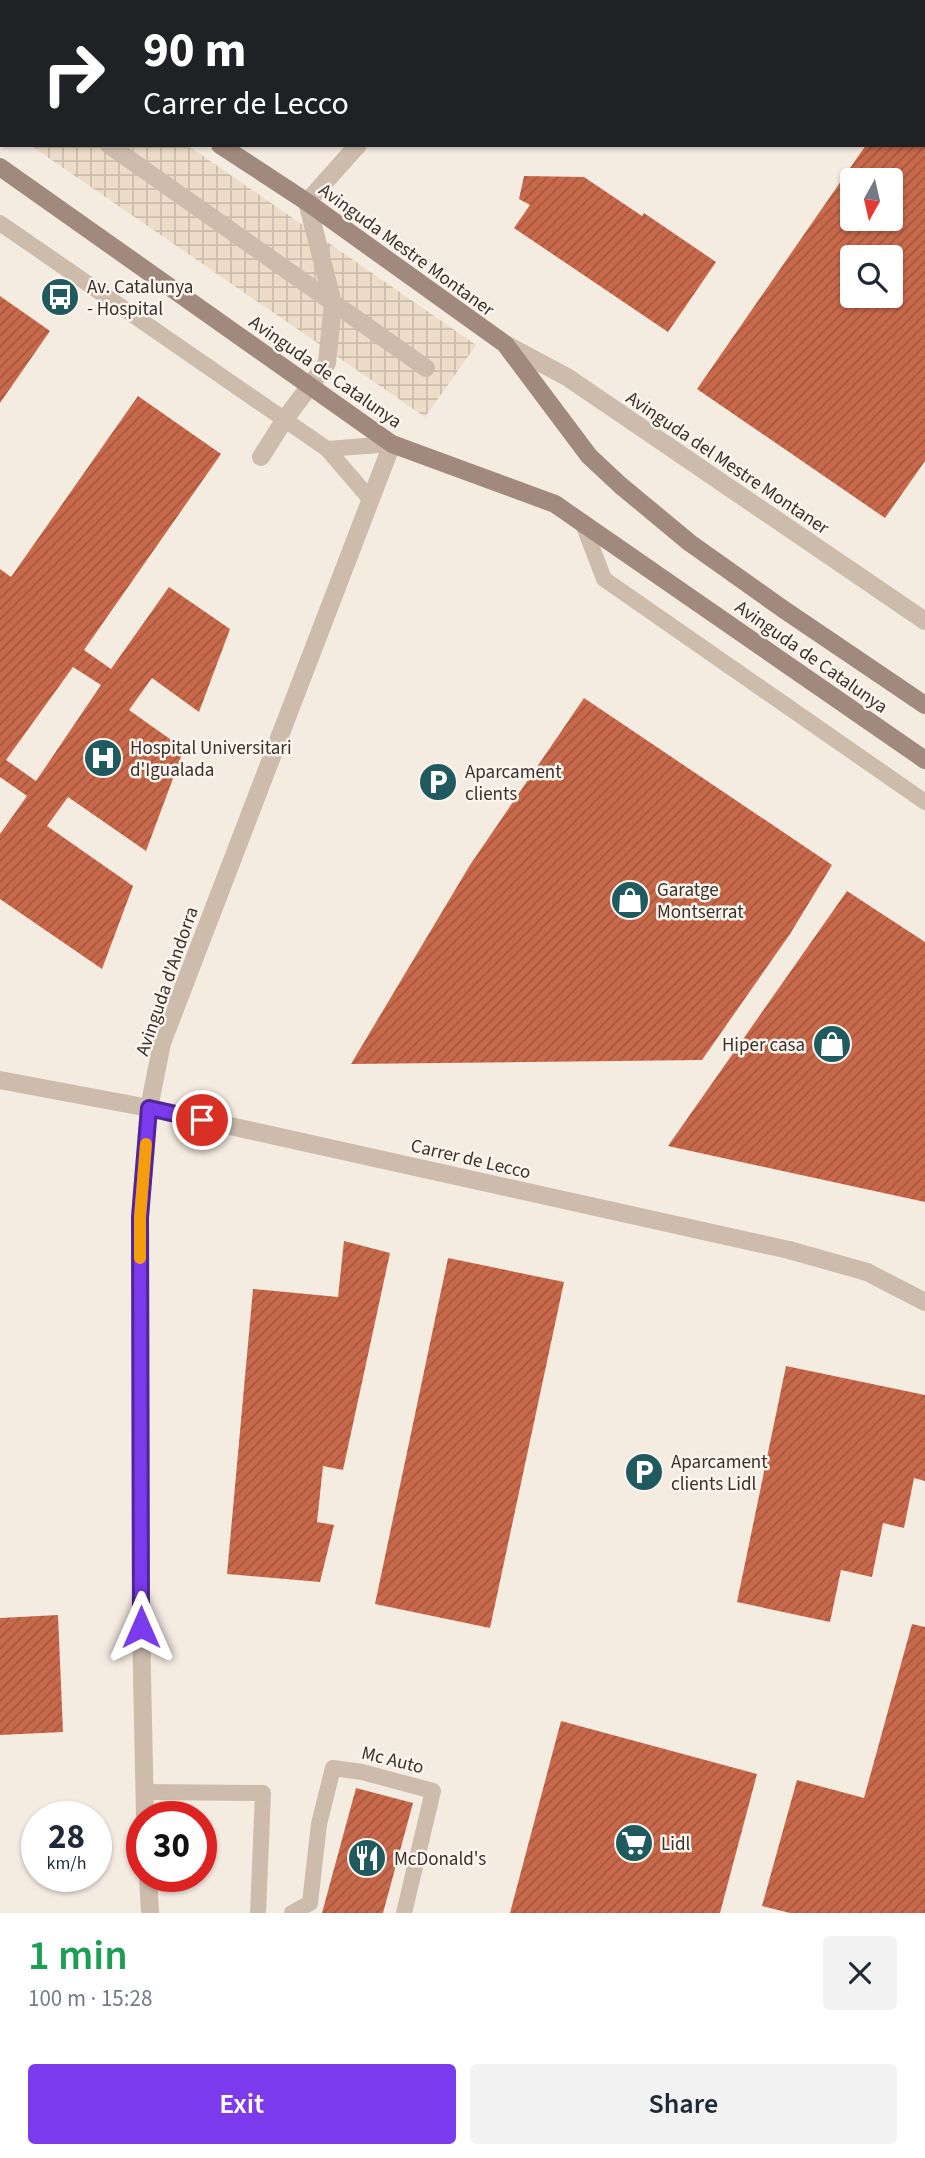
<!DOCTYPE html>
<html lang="en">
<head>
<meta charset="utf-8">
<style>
	body { margin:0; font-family:"Source Sans 3",sans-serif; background:#f2f2f3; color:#1f2937; height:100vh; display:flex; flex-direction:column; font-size:26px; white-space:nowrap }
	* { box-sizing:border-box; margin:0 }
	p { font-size:23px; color:#747a83 }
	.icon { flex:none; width:38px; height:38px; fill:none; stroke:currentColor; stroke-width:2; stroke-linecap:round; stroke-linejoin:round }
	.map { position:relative; height:1913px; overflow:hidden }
	.panel { display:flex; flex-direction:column; background:#fff; flex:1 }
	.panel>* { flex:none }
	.guide { position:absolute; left:0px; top:0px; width:926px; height:147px; box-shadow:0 2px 5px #0004; background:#202124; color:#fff; overflow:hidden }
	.needle { width:46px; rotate:188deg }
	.buttons { position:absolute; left:840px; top:168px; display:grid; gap:14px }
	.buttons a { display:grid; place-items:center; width:63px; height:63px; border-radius:7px; background:#fff; box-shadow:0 2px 5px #0004; font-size:35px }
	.speed { position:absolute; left:21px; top:1801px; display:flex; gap:14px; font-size:35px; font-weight:700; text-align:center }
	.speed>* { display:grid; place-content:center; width:91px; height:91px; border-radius:50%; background:#fff; box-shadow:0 2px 5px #0004; line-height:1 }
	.speed small { font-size:18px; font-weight:400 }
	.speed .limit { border:10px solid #d22; background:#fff; color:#111 }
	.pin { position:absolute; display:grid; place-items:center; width:60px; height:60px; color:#fff; margin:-30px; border:4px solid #fff; border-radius:50%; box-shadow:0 2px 7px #0007 }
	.me { position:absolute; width:77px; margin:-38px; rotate:0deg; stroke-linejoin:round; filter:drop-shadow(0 0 5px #0008) }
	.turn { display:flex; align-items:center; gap:24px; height:147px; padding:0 28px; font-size:32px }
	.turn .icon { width:91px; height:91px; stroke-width:2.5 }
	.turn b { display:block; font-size:49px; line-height:60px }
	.round { display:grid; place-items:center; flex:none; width:74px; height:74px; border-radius:7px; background:#f2f2f3 }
	.headline { display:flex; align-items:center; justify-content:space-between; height:119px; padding:0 28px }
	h1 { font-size:42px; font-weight:600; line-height:52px; color:#1e9e55 }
	.action { display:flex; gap:14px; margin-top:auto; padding:14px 28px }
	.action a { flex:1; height:80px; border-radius:7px; background:#7c3aed; color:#fff; font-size:28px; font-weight:600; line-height:80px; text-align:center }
	.action a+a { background:#f2f2f3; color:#1f2937 }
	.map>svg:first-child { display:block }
</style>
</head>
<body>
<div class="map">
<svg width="925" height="1913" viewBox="0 0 925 1913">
	<defs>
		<pattern id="plaza-grid" width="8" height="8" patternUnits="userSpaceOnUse" patternTransform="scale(1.75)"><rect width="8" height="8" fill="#ecdcc8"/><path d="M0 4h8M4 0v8" fill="none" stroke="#cbbdac"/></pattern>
		<pattern id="building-hatch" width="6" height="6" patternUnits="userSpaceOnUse" patternTransform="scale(1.75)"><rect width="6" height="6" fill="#c8694b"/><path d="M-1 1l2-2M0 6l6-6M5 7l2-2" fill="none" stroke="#a4573f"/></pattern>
	</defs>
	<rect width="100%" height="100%" fill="#f4ebe1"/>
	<path fill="url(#plaza-grid)" d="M 30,145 L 187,145 L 476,345 L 425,417 Z"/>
	<g fill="url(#building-hatch)" fill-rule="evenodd">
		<path d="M 866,145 L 925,145 L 925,461 L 885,518 L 697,389 ZM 852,180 L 891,180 L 891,219 L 852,219 ZM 852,257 L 891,257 L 891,296 L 852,296 Z"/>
		<path d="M 524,176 L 584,177 L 642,216 L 644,213 L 716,262 L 668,332 L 514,228 L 530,205 L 519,199 Z"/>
		<path d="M 0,296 L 50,331 L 0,403 Z"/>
		<path d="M 138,396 L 221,454 L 84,650 L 111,669 L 169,587 L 230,629 L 199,712 L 152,678 L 129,710 L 184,749 L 146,851 L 68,797 L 47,826 L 133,886 L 102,969 L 0,899 L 0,834 L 27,796 L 0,777 L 0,569 L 11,577 ZM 73,667 L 101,685 L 36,781 L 6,760 Z"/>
		<path d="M 584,698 L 832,865 L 790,934 L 702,1060 L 351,1064 L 470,865 Z"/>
		<path d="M 847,891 L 925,942 L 925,1202 L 668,1146 Z"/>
		<path d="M 344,1241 L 390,1253 L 343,1470 L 323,1466 L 317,1522 L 334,1525 L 320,1582 L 227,1574 L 253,1289 L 338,1297 Z"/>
		<path d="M 448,1258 L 564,1282 L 490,1628 L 375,1604 Z"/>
		<path d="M 786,1366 L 925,1395 L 925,1481 L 914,1478 L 904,1528 L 883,1523 L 872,1577 L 841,1570 L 830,1622 L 737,1602 Z"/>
		<path d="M 58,1615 L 63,1732 L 0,1735 L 0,1618 Z"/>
		<path d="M 912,1624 L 925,1627 L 925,1913 L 790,1913 L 762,1906 L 797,1780 L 864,1798 Z"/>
		<path d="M 561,1721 L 757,1774 L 720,1913 L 510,1913 Z"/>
		<path d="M 356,1788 L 413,1803 L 383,1913 L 322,1913 Z"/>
	</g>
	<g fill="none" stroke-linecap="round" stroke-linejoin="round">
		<g stroke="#cdbbac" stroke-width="16">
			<path d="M 0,223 L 327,449 L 371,500"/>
			<path d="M 327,449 L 392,444"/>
			<path d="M 583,524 L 604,579 L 925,802"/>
			<path d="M 144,1792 L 263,1793 L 258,1913"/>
			<path d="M 292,1913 L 310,1903 L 319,1824 L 333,1768 L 362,1772 L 433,1791 L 404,1913"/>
		</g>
		<g stroke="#cdbbac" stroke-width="18">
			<path d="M 770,0 L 774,2"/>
			<path d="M 414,2 L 415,0"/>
			<path d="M 924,61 L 925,61"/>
			<path d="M 0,68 L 2,70"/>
			<path d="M 109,145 L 426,368"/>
			<path d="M 505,344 L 567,377 L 925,621"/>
			<path d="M 261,457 L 285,419 L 327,363 L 333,303 L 307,202 L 358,145"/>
			<path d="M 0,1080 L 149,1108 L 789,1250 L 867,1272 L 925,1302"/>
			<path d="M 145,1816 L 141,1627 L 140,1217 L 149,1108 L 162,1043 L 392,444"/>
			<path d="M 148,1876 L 150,1913"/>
		</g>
		<g stroke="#a18a7d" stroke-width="18">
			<path d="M 12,0 L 15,2"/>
			<path d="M 220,145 L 307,202 L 505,344 L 589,456 L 620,485 L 690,543 L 783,609 L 925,705"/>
			<path d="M 0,167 L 392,444 L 555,504 L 925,760"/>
		</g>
	</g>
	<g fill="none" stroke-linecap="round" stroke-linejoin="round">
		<defs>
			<path id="route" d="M 141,1627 L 140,1217 L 149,1108 L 202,1120"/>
		</defs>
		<use href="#route" stroke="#51269a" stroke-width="18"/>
		<use href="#route" stroke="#7c3aed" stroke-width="12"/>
		<path stroke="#f59e0b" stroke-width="12" d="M 140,1258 L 140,1217 L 146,1144"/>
	</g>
	<defs>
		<symbol id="bus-disc" viewBox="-11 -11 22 22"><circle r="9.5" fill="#1f5a5e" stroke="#fbf5ee"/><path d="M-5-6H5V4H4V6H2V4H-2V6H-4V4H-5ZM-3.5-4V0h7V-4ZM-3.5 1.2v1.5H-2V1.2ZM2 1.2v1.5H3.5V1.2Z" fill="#fff"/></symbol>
		<symbol id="hospital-disc" viewBox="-11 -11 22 22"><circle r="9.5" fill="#1f5a5e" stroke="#fbf5ee"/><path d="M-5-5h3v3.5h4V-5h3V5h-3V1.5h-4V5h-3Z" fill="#fff"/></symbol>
		<symbol id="parking-disc" viewBox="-11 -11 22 22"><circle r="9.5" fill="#1f5a5e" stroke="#fbf5ee"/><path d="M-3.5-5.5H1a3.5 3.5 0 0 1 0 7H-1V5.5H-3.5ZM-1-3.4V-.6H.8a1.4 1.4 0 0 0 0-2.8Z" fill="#fff"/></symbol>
		<symbol id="shop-disc" viewBox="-11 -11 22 22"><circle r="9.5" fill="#1f5a5e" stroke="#fbf5ee"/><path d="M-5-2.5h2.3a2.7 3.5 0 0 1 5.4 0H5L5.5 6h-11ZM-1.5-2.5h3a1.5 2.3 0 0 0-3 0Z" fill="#fff"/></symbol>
		<symbol id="supermarket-disc" viewBox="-11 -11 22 22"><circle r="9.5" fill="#1f5a5e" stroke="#fbf5ee"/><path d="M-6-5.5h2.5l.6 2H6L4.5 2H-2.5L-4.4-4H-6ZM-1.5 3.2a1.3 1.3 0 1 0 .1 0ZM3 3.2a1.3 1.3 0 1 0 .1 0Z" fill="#fff"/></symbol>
		<symbol id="restaurant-disc" viewBox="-11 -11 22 22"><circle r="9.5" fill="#1f5a5e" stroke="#fbf5ee"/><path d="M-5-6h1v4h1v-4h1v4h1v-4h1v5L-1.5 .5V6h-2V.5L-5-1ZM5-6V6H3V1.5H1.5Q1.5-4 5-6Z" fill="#fff"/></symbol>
	</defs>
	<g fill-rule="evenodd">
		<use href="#bus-disc" x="38" y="275" width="44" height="44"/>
		<use href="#hospital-disc" x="81" y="736" width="44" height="44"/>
		<use href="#parking-disc" x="416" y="760" width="44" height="44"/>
		<use href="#shop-disc" x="608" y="878" width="44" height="44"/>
		<use href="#shop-disc" x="810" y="1022" width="44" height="44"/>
		<use href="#parking-disc" x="622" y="1450" width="44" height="44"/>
		<use href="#supermarket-disc" x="612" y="1821" width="44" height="44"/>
		<use href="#restaurant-disc" x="345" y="1836" width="44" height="44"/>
	</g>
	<g text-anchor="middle" stroke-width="5" stroke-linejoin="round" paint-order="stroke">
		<g font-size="19" fill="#3b302b" stroke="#fbf5ee">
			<text transform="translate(407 249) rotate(36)" y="7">Avinguda Mestre Montaner</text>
			<text transform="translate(326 371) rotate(35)" y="7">Avinguda de Catalunya</text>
			<text transform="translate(728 462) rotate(34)" y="7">Avinguda del Mestre Montaner</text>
			<text transform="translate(812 656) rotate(35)" y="7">Avinguda de Catalunya</text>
			<text transform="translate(166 981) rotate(-71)" y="7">Avinguda d'Andorra</text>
			<text transform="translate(471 1158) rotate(13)" y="7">Carrer de Lecco</text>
			<text transform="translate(393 1759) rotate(14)" y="7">Mc Auto</text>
		</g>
		<g font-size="19" fill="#3b302b" stroke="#fbf5ee" text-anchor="start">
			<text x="87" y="293">Av. Catalunya<tspan x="87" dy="22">- Hospital</tspan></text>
			<text x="130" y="754">Hospital Universitari<tspan x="130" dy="22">d'Igualada</tspan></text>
			<text x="465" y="778">Aparcament<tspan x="465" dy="22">clients</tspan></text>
			<text x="657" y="896">Garatge<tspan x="657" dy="22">Montserrat</tspan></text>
			<text x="805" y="1051" text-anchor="end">Hiper casa</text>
			<text x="671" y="1468">Aparcament<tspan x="671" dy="22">clients Lidl</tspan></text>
			<text x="661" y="1850">Lidl</text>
			<text x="394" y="1865">McDonald's</text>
		</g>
	</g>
</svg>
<div class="buttons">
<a><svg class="needle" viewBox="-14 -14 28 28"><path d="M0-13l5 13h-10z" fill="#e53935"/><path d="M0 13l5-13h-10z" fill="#747a83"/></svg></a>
<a><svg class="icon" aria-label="search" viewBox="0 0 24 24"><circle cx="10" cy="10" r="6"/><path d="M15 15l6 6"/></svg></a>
</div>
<div class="speed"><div>28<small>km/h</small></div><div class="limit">30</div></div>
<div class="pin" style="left:202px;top:1120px;background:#d93025"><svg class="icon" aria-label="arrive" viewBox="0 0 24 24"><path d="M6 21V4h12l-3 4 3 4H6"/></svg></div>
<svg class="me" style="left:141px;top:1627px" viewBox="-20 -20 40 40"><path d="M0-17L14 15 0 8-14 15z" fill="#7c3aed" stroke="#fff" stroke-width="4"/></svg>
<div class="guide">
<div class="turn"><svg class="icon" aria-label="right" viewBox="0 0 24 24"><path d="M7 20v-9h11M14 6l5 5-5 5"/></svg><div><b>90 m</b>Carrer de Lecco</div></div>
</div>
</div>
<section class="panel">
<div class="headline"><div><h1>1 min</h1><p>100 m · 15:28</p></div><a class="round"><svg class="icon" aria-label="close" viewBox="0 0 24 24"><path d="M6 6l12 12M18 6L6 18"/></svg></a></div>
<div class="action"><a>Exit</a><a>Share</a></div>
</section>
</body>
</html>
